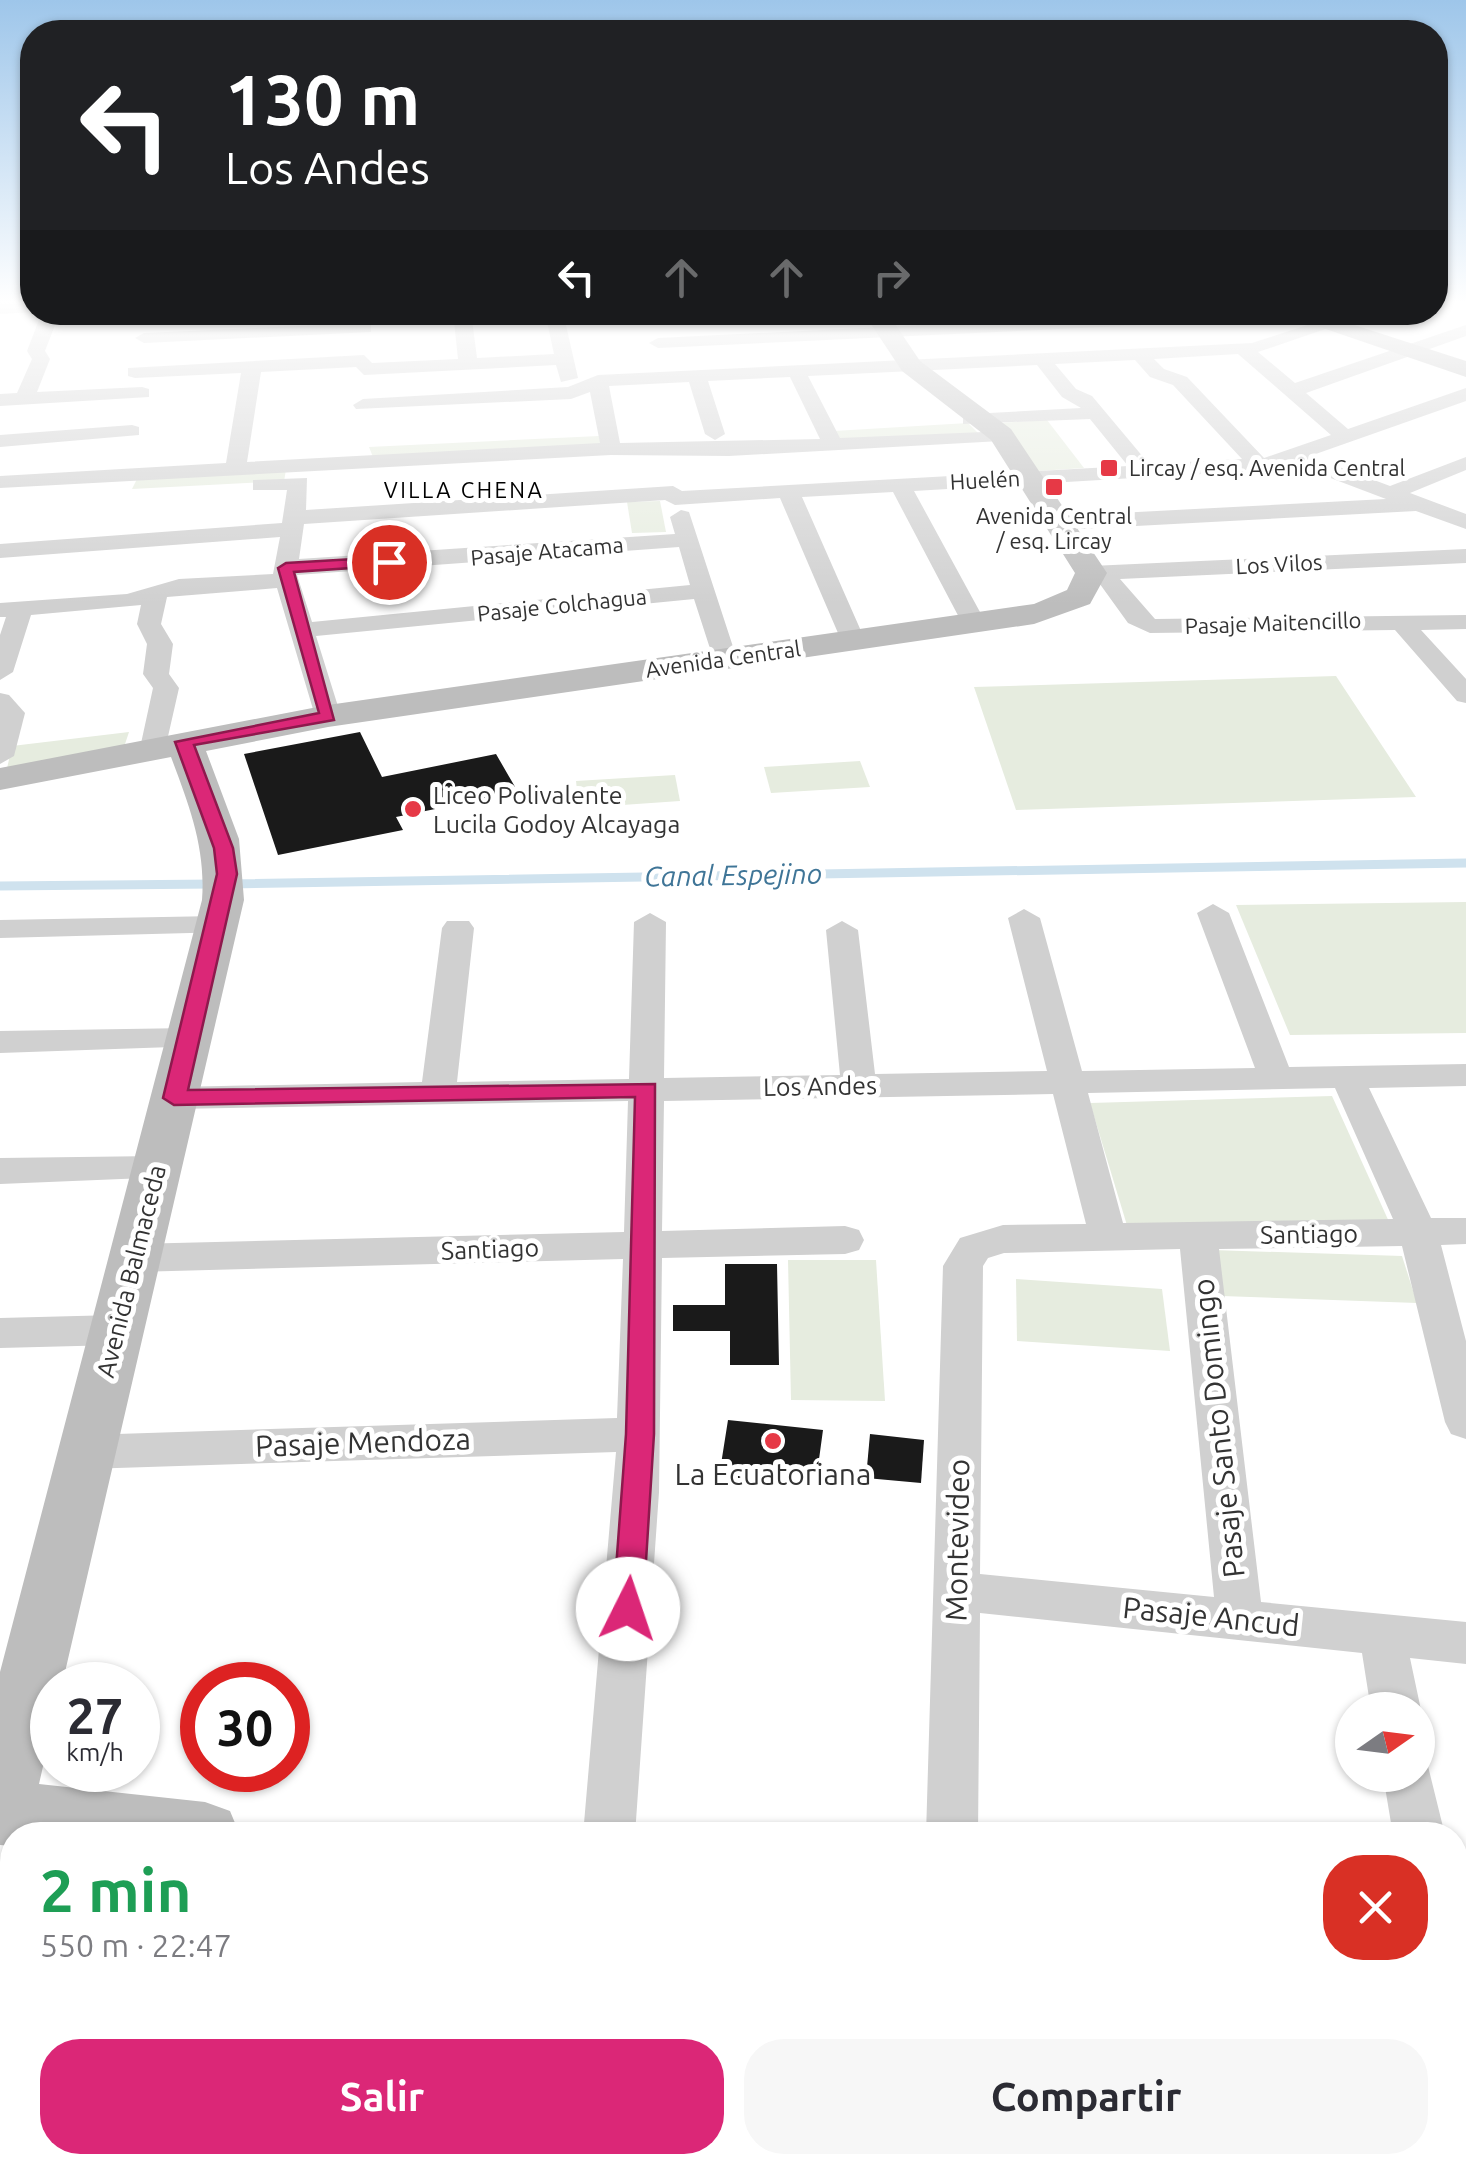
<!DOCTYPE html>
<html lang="es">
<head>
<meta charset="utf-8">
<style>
	body { margin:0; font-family:Ubuntu,sans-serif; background:#f7f7f7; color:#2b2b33; height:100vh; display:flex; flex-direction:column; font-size:38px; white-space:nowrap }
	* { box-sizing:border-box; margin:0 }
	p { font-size:32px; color:#7c7c81 }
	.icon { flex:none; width:55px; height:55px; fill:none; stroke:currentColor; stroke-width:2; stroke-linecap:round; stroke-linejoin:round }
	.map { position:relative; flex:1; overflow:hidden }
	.side { position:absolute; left:0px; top:1822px; width:1468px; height:352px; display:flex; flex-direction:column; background:#fff; border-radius:40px 40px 0 0; box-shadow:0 2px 8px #0004 }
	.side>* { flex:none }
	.banner { position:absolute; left:20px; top:20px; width:1428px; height:305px; border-radius:40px; box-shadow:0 2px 8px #0004; background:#202124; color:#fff; overflow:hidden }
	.needle { width:65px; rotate:76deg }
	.tools { position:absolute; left:1335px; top:1692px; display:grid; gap:20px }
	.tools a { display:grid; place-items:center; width:100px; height:100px; border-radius:50%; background:#fff; box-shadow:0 2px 8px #0004; font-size:50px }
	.speed { position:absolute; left:30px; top:1662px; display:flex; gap:20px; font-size:50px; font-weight:700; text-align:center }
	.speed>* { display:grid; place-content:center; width:130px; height:130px; border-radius:50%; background:#fff; box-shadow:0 2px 8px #0004; line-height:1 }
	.speed small { font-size:25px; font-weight:400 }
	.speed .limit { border:15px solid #d22; background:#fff; color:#111 }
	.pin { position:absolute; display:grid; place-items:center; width:85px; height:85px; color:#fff; margin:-42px; border:5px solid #fff; border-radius:50%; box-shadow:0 2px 10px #0007 }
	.me { position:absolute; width:110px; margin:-55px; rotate:4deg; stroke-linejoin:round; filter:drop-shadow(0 0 8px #0008) }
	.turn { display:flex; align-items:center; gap:35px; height:210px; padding:0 40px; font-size:45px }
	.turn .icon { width:130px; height:130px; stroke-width:2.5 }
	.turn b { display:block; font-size:70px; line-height:85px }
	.lanes { display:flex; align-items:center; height:95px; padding:0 40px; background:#0003; justify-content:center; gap:50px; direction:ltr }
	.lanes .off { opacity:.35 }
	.round { display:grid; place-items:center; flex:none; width:105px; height:105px; border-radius:40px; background:#f7f7f7 }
	.headline { display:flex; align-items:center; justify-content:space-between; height:170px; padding:0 40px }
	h1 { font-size:60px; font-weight:700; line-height:75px; color:#1e9e55 }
	.cta { display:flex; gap:20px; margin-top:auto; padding:20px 40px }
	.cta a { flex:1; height:115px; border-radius:40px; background:#db2777; color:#fff; font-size:40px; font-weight:700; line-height:115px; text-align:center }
	.cta a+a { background:#f7f7f7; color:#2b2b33 }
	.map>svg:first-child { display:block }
</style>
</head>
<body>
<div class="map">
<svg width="1466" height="2173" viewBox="0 0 1466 2173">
	<rect width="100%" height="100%" fill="#fff"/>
	<g fill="#e6ecdf">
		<path d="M 1047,420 L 1084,468 L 1038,471 L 998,423 Z"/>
		<path d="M 968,423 L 978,433 L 840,441 L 834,431 Z"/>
		<path d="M 599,436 L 604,442 L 599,446 L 373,457 L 369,447 Z"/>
		<path d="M 286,470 L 284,481 L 132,489 L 137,479 Z"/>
		<path d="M 660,501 L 666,532 L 632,533 L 627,502 Z"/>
		<path d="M 1336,676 L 1416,797 L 1016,810 L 974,687 Z"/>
		<path d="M 129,732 L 124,747 L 6,773 L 12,746 Z"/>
		<path d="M 860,761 L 870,787 L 771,793 L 764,767 Z"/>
		<path d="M 675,775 L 680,801 L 579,808 L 576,781 Z"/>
		<path d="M 1466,902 L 1466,1033 L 1290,1035 L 1236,905 Z"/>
		<path d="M 1332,1096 L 1390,1224 L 1129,1232 L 1090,1103 Z"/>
		<path d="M 1212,1250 L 1402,1256 L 1417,1303 L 1222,1296 Z"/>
		<path d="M 788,1260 L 876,1260 L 885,1401 L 791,1400 Z"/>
		<path d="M 1016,1279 L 1162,1289 L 1170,1351 L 1017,1341 Z"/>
	</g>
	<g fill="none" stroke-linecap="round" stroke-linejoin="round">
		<g stroke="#cfe2ee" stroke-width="9">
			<path d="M 231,884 L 1466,863"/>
			<path d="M 0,886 L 214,884"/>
		</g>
	</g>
	<g fill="#1a1a1a">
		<path d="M 360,732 L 382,777 L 496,754 L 518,792 L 396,817 L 403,830 L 278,855 L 244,754 Z"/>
		<path d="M 725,1264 L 777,1264 L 779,1365 L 730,1365 L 730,1331 L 673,1331 L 673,1305 L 725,1305 Z"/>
		<path d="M 728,1420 L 823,1430 L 817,1474 L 773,1470 L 771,1482 L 719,1477 Z"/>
		<path d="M 870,1434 L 924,1440 L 921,1483 L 866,1478 Z"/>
	</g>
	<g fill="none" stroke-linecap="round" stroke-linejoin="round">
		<g fill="#d0d0d0" fill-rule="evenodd">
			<path d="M 42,312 L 60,312 L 45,351 L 50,359 L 37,392 L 142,387 L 149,389 L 149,397 L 0,406 L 0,394 L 17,393 L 32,359 L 27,351 Z"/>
			<path d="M 453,312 L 471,312 L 477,358 L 554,354 L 545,312 L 563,312 L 578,378 L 561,382 L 556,365 L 364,375 L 356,367 L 261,372 L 247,462 L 600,443 L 590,392 L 571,399 L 356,409 L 353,405 L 363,399 L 568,387 L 598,375 L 1252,343 L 1347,312 L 1375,312 L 1258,352 L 1295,383 L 1466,325 L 1466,336 L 1306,393 L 1348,429 L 1466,388 L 1466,401 L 1310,456 L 1390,486 L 1466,457 L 1466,470 L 1410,493 L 1466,514 L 1466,529 L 1416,511 L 1061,530 L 1050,523 L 1061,516 L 1386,499 L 1291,463 L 1268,470 L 914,491 L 986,623 L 974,630 L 962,623 L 893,492 L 802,497 L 865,640 L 853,647 L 841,640 L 780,498 L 675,505 L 665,500 L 304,524 L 299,559 L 675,534 L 670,517 L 681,510 L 689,512 L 737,659 L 733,664 L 715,664 L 694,599 L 316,636 L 341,716 L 328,724 L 315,716 L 277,588 L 167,597 L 161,624 L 173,644 L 169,674 L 179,688 L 164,754 L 154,756 L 140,748 L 153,688 L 143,674 L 147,644 L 137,624 L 141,605 L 31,615 L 13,672 L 0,680 L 0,635 L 6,617 L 0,617 L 0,603 L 127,594 L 179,579 L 273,574 L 280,537 L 0,558 L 0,544 L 282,523 L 287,490 L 253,490 L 253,480 L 307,478 L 306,510 L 673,486 L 682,491 L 1128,466 L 1090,419 L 963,424 L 963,416 L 970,414 L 1081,408 L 1062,397 L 1037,365 L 808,376 L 840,438 L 1008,431 L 1008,439 L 1001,441 L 729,456 L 611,455 L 0,488 L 0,476 L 226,463 L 241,373 L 135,378 L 128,376 L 128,368 L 364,355 L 372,363 L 458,359 ZM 1238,354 L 1331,435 L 1264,458 L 1187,377 L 1164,369 L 1154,359 ZM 1135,360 L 1150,377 L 1173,385 L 1242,459 L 1149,464 L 1092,396 L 1076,389 L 1055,364 ZM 790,377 L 820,439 L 620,443 L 609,386 L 689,382 L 705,434 L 715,440 L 725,434 L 708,381 ZM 679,547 L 690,585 L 312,622 L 297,575 Z"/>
			<path d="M 663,312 L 649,318 L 640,313 L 641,312 Z"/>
			<path d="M 1189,312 L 1300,313 L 1291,318 L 658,348 L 649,343 L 658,338 Z"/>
			<path d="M 365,323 L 371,324 L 371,332 L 144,343 L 135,338 L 144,333 Z"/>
			<path d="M 132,425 L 139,427 L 139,435 L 0,447 L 0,435 Z"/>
			<path d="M 1466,549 L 1466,563 L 1120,579 L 1155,619 L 1466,615 L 1466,629 L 1421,630 L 1466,679 L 1466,703 L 1457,701 L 1395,630 L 1150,633 L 1128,623 L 1097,580 L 1079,573 L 1091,566 Z"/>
			<path d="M 0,693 L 9,695 L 25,713 L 14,756 L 0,764 Z"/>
			<path d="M 1213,904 L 1229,913 L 1289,1067 L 1466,1064 L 1466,1086 L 1369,1088 L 1431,1218 L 1466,1218 L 1466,1244 L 1441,1245 L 1466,1341 L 1466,1439 L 1451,1434 L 1445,1422 L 1402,1246 L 1219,1249 L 1261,1602 L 1466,1622 L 1466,1664 L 1410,1658 L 1421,1710 L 1418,1717 L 1418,1710 L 1371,1710 L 1362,1653 L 980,1613 L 978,1835 L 926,1835 L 943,1266 L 960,1238 L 1003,1225 L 1086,1224 L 1053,1094 L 664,1101 L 662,1231 L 845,1226 L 859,1230 L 864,1240 L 859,1250 L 845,1254 L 662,1258 L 659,1492 L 635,1835 L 583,1835 L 616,1452 L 86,1469 L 71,1464 L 64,1452 L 71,1440 L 86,1435 L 617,1418 L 623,1259 L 134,1272 L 120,1268 L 115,1258 L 120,1248 L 134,1244 L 624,1232 L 628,1101 L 174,1109 L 162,1106 L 156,1098 L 162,1090 L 174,1087 L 422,1082 L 442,928 L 447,921 L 469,921 L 474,928 L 457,1082 L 629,1079 L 634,922 L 650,913 L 666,922 L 664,1078 L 840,1075 L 826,930 L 842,921 L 858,930 L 875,1074 L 1047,1071 L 1008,918 L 1024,909 L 1040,918 L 1082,1071 L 1255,1068 L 1197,913 ZM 1335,1088 L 1393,1219 L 1123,1223 L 1088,1093 ZM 1180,1249 L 1214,1597 L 980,1574 L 983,1266 L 988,1258 L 1004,1253 Z"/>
			<path d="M 217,916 L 233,925 L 228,932 L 0,938 L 0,920 Z"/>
			<path d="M 189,1028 L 201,1032 L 206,1039 L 201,1046 L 0,1053 L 0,1031 Z"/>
			<path d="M 157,1156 L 170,1159 L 175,1168 L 170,1177 L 0,1184 L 0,1158 Z"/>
			<path d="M 116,1315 L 130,1319 L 136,1330 L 130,1341 L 116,1345 L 0,1348 L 0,1318 Z"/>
			<path d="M 1418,1755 L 1426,1758 L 1445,1835 L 1393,1835 L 1383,1775 L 1418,1775 Z"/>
		</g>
		<g fill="#bdbdbd" fill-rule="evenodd">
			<path d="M 0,300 L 32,300 L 34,312 L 0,314 Z"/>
			<path d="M 863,312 L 887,312 L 920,361 L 1011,429 L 1107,573 L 1090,604 L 1034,624 L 328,727 L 206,751 L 239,839 L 244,900 L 62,1685 L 52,1685 L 52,1727 L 39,1784 L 205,1802 L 230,1811 L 240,1835 L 12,1835 L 12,1846 L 0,1845 L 0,1672 L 202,900 C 206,848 189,805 171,757 L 0,790 L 0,768 L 328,705 L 1034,604 L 1067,590 L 1075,573 L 991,440 L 902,371 Z"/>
			<path d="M 1276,312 L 1314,312 L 1466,361 L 1466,377 Z"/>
			<path d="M 1455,1940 L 1466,1941 L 1466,2015 L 1455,2014 Z"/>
		</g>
	</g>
	<linearGradient id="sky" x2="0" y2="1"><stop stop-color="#9ec6ea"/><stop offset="0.5" stop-color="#fff"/><stop offset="1" stop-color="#fff" stop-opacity="0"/></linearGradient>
	<rect width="1466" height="604" fill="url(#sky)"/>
	<path fill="#db2777" stroke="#8e194d" stroke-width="2.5" d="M 389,557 L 395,559 L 395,565 L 294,572 L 334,720 L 194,745 L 233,848 L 237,874 L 188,1090 L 655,1084 L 654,1434 L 643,1609 L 639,1618 L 628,1622 L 617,1618 L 613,1609 L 626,1434 L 635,1097 L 174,1105 L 163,1098 L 217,874 L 214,848 L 175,742 L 319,713 L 278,568 L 286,563 Z"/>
	<g fill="#e63946" stroke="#fff" stroke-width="4">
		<rect x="1099" y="458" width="20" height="20" rx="5"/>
		<rect x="1044" y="477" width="20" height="20" rx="5"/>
		<circle cx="413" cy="809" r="10"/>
		<circle cx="773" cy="1441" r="10"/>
	</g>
	<g text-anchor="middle" stroke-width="10" stroke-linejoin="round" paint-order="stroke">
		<g font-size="22" fill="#333" stroke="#fff" text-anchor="start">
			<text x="1129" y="476">Lircay / esq. Avenida Central</text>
			<text x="1054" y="524" text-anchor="middle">Avenida Central<tspan x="1054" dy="25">/ esq. Lircay</tspan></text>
		</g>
		<g font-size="22" fill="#333" stroke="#fff">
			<text transform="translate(985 480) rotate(-3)" y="8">Huelén</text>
			<text transform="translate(547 551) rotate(-5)" y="8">Pasaje Atacama</text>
			<text transform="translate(1279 564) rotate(-3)" y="8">Los Vilos</text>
			<text transform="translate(562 605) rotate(-6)" y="8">Pasaje Colchagua</text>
			<text transform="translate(1273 623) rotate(-2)" y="8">Pasaje Maitencillo</text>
			<text transform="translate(723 659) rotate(-8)" y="8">Avenida Central</text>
		</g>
		<g font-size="22" letter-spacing="2.5" fill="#000" stroke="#fff">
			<text x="464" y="498">VILLA CHENA</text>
		</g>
		<g font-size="25" fill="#333" stroke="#fff" text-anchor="start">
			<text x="433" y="804">Liceo Polivalente<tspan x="433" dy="29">Lucila Godoy Alcayaga</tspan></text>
		</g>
		<g font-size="25" fill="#333" stroke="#fff">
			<text transform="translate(820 1086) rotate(-1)" y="9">Los Andes</text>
			<text transform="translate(1309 1234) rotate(-1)" y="9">Santiago</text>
			<text transform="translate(490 1249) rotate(-2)" y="9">Santiago</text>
			<text transform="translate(131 1271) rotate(-76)" y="9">Avenida Balmaceda</text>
		</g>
		<g font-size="28" font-style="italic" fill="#3f7597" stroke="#fff">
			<text transform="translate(733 875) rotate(-1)" y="10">Canal Espejino</text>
		</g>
		<g font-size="30" fill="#333" stroke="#fff">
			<text transform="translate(1219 1428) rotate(-96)" y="10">Pasaje Santo Domingo</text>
			<text transform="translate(363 1443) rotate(-2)" y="10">Pasaje Mendoza</text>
			<text transform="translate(958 1540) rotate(-89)" y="10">Montevideo</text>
			<text transform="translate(1211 1617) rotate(6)" y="10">Pasaje Ancud</text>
		</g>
		<g font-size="30" fill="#333" stroke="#fff">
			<text x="773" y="1485">La Ecuatoriana</text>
		</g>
	</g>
</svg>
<div class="tools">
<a><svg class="needle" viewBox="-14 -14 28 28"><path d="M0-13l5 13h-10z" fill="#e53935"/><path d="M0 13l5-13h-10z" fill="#7c7c81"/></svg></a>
</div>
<div class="speed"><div>27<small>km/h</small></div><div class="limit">30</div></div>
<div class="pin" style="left:389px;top:562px;background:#d93025"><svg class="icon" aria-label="arrive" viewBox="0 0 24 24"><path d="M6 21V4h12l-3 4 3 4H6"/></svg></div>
<svg class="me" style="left:628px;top:1609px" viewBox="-20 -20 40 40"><circle r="19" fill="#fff"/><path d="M0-13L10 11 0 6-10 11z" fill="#db2777"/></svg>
<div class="banner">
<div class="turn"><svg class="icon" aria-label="left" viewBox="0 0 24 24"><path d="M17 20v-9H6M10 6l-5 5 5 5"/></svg><div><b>130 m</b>Los Andes</div></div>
<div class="lanes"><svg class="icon" aria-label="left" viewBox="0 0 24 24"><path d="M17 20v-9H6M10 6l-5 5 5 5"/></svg><svg class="icon off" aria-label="ahead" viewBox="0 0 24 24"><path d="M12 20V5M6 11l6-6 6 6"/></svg><svg class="icon off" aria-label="ahead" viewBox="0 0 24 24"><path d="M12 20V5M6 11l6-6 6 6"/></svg><svg class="icon off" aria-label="right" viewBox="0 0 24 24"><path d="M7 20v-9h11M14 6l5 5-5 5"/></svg></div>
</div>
<section class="side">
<div class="headline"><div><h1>2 min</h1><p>550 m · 22:47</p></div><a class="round" style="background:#d93025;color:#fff"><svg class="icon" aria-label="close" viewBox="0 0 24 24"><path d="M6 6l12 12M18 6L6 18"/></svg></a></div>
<div class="cta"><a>Salir</a><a>Compartir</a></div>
</section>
</div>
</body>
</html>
